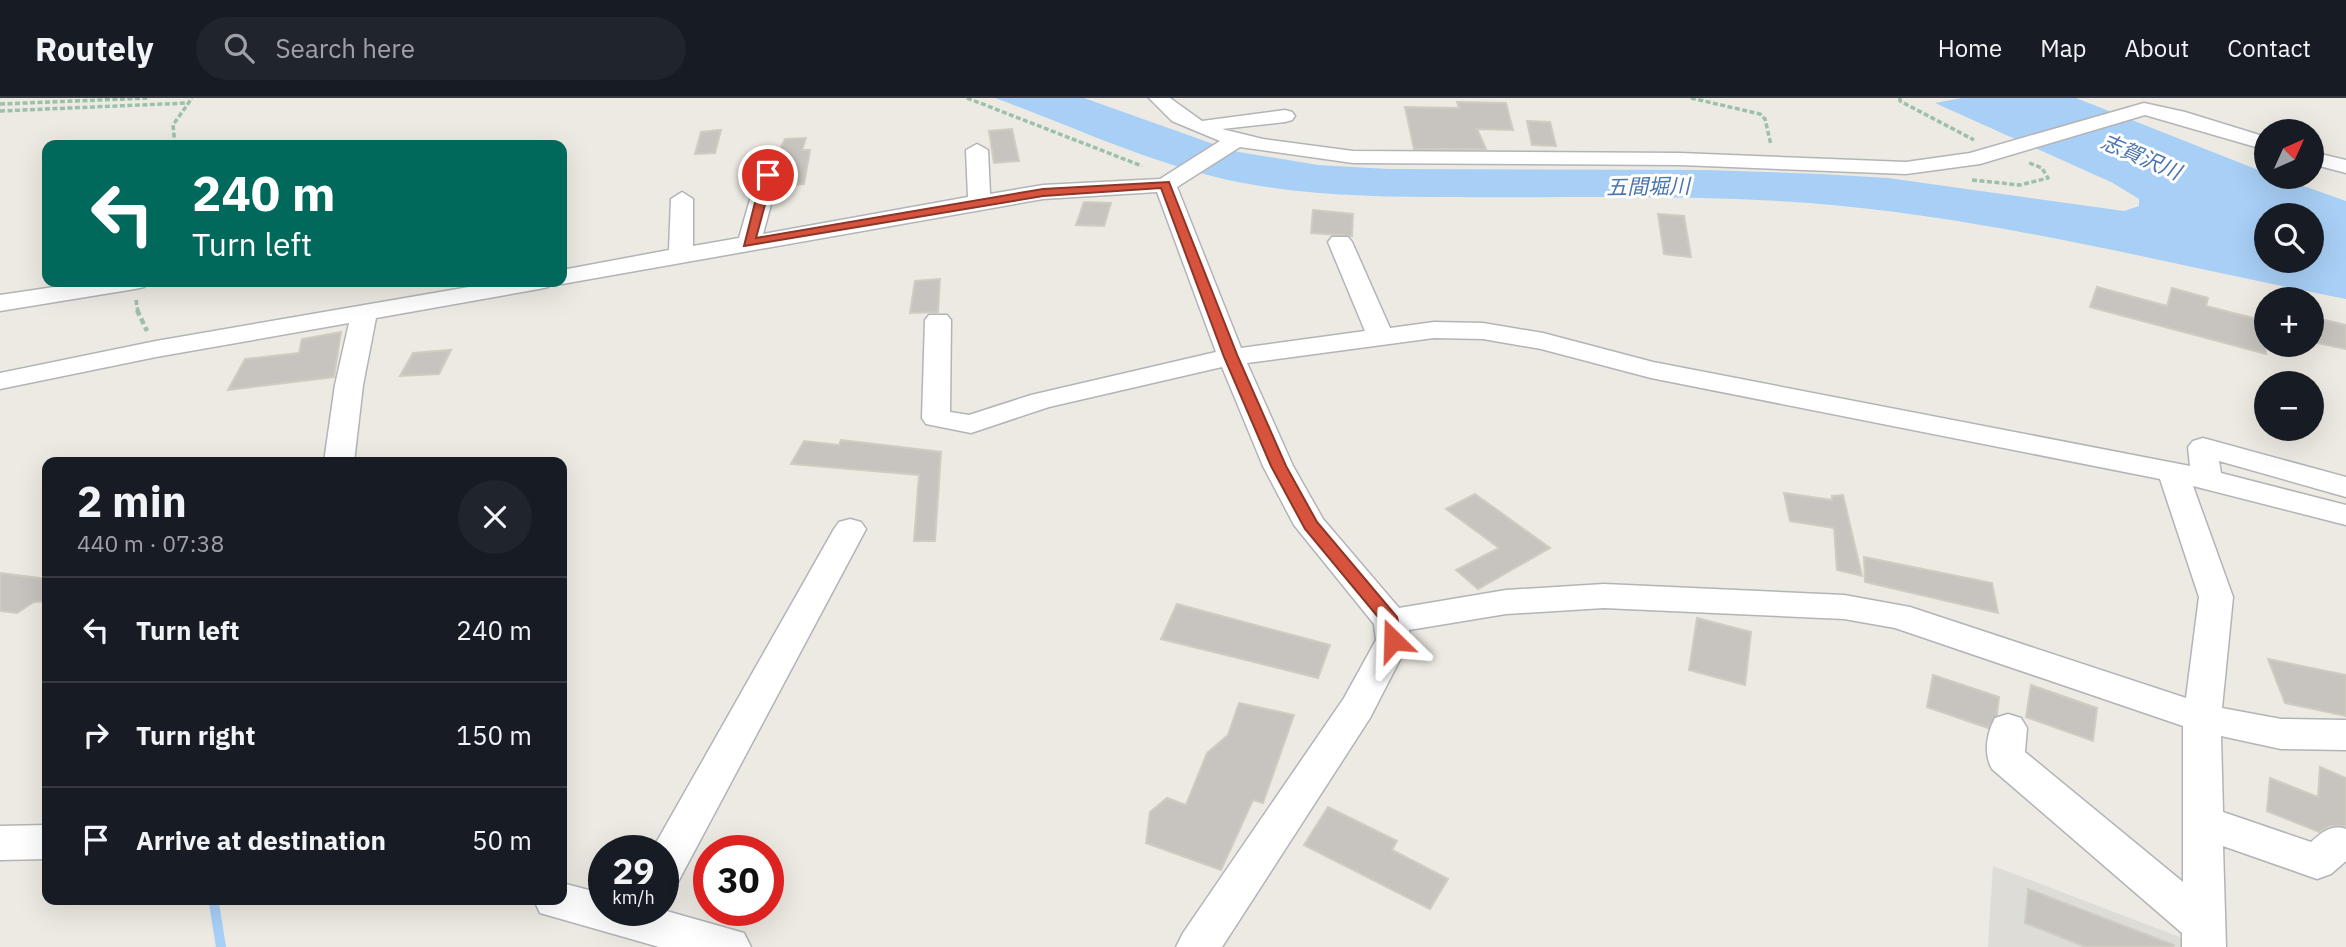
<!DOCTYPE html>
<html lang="en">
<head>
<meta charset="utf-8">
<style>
	body { margin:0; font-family:"IBM Plex Sans","Noto Sans JP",sans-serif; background:#20242c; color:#f1f3f6; height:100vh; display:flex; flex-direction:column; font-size:26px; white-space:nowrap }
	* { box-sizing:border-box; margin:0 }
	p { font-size:23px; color:#9ea1a6 }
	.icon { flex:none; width:38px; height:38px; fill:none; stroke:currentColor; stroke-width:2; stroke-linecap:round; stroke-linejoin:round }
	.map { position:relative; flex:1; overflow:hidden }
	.panel { position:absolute; left:42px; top:359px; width:525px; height:448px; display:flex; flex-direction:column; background:#171b24; border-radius:14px; box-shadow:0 7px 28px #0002 }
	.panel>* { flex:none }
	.hud { position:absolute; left:42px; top:42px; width:525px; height:147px; border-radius:14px; box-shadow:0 7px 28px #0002; background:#00695c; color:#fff; overflow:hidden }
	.needle { width:46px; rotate:45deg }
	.buttons { position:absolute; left:2254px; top:21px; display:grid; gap:14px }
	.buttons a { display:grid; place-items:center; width:70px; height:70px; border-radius:50%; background:#171b24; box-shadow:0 7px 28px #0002; font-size:35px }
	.speed { position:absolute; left:588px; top:737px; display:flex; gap:14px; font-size:35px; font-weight:700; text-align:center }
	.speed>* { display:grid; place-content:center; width:91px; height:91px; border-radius:50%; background:#171b24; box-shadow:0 7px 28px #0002; line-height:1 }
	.speed small { font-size:18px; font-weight:400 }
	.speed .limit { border:10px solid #d22; background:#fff; color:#111 }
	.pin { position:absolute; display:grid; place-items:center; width:60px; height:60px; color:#fff; margin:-30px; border:4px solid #fff; border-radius:50%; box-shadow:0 2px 7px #0007 }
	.me { position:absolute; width:77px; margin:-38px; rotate:338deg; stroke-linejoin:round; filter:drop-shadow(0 0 5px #0008) }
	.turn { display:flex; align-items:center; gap:24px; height:147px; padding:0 35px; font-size:32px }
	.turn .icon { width:91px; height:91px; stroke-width:2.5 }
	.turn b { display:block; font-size:49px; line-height:60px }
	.round { display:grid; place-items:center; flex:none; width:74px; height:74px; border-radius:37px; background:#20242c }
	.summary { display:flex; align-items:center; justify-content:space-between; height:119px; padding:0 35px }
	h1 { font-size:42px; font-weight:800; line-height:52px }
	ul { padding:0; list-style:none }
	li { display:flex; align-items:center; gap:21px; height:105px; padding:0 35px; border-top:2px solid #363941 }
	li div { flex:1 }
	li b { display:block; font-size:26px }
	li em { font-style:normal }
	header { display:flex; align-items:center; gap:42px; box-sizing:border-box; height:98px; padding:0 35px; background:#171b24; border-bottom:2px solid #363941 }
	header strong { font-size:33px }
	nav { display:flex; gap:38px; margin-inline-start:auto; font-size:24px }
	.search { width:490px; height:63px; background:#20242c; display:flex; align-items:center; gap:18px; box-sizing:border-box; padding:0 24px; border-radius:38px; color:#9ea1a6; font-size:26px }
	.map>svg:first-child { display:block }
</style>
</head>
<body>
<header>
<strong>Routely</strong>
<div class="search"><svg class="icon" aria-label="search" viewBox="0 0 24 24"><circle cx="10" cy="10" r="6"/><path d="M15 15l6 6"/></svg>Search here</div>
<nav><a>Home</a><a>Map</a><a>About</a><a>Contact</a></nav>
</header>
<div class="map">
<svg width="2346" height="849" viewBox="0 0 2346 849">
	<rect width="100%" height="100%" fill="#eceae2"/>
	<path fill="#dddcd7" d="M 1993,768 L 2193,844 L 2193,849 L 1988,849 Z"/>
	<path fill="#a8cff6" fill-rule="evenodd" d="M 995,0 L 1084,0 L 1233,53 L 1318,67 L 1388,71 L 1706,72 L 1821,76 L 1888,80 L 2124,113 L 2139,108 L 2139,101 L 2113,85 L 1935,5 L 1962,0 L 2076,0 L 2266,75 L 2266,79 L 2278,79 L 2346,103 L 2346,201 C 2168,166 1990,119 1809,105 C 1692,96 1573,100 1457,99 C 1385,99 1314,98 1243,85 C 1157,69 1077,30 995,0 ZM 2266,117 L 2312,117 L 2312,163 L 2266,163 Z"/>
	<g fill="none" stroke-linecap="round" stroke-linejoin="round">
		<path stroke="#a8cff6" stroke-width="10" d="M 214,805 L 221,849"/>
	</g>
	<g fill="#c7c4bf" stroke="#d0ccc1" stroke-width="2">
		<path d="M 1457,4 L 1506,5 L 1513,32 L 1477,31 L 1486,51 L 1414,51 L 1405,9 L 1459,10 Z"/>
		<path d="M 1527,23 L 1550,24 L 1556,48 L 1532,47 Z"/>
		<path d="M 1012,31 L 1019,63 L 994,65 L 989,33 Z"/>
		<path d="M 721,32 L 715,55 L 695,56 L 701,34 Z"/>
		<path d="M 806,40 L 802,52 L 810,52 L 804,86 L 779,88 L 781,76 L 771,69 L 785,41 Z"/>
		<path d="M 1084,104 L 1111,105 L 1104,128 L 1076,127 Z"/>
		<path d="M 1313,112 L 1353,116 L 1352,138 L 1311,135 Z"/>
		<path d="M 1658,116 L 1684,118 L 1691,159 L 1664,156 Z"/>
		<path d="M 940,181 L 938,214 L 910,215 L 915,183 Z"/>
		<path d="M 2097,189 L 2167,208 L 2172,190 L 2208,200 L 2206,208 L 2257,221 L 2257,230 L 2266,232 L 2266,256 L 2090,209 Z"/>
		<path d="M 2312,219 L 2346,227 L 2346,251 L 2312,244 Z"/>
		<path d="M 341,234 L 334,279 L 228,292 L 245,261 L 299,255 L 302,241 Z"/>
		<path d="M 451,252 L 439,276 L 400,278 L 413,255 Z"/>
		<path d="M 841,342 L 941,354 L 935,443 L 914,443 L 919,377 L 791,366 L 804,343 L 839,347 Z"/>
		<path d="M 1784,395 L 1832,402 L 1832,398 L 1843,397 L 1862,478 L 1837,472 L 1834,430 L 1790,423 Z"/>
		<path d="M 1475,396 L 1550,450 L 1478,491 L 1456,472 L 1499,450 L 1446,411 Z"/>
		<path d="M 1864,459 L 1992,485 L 1998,515 L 1865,484 Z"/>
		<path d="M 0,475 L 47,481 L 47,503 L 34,504 L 17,515 L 0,513 Z"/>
		<path d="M 1177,506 L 1330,547 L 1318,580 L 1161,541 Z"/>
		<path d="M 1697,520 L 1751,534 L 1745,587 L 1689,572 Z"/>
		<path d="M 2268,561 L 2346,577 L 2346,618 L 2285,605 Z"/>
		<path d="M 1933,577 L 1999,599 L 1997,617 L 1988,630 L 1927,609 Z"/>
		<path d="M 2031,587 L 2097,610 L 2093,643 L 2026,619 Z"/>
		<path d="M 1239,605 L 1294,617 L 1263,705 L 1253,702 L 1221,772 L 1146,745 L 1150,714 L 1167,700 L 1186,707 L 1207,655 L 1228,637 Z"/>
		<path d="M 2320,669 L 2346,680 L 2346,728 L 2330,728 L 2319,734 L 2267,713 L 2270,680 L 2318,699 Z"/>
		<path d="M 1328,709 L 1397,743 L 1392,752 L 1448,781 L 1430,811 L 1304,747 Z"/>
		<path d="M 2028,791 L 2174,847 L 2173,849 L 2086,849 L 2025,825 Z"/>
	</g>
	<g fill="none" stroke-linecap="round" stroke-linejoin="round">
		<defs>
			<g id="minor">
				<path d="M 1149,0 L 1170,0 L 1202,23 L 1285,12 L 1292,14 L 1295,18 L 1292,22 L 1285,24 L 1222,31 L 1263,41 L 1353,53 L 1680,55 L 1906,64 L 1970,55 L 2144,5 L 2185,14 L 2266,39 L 2266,52 L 2145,17 L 1980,66 L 1906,76 L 1680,67 L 1353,65 L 1240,49 L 1177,89 L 1241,250 L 1365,233 L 1328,144 L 1332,139 L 1348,139 L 1352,144 L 1390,230 L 1434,224 L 1483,225 L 1543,235 L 1653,264 L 2190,368 L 2188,349 L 2193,343 L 2203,340 L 2346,379 L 2346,399 L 2219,363 L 2221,375 L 2346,407 L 2346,427 L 2193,388 L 2233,499 L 2222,610 L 2281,621 L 2346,622 L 2346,652 L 2281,651 L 2221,638 L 2223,714 L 2311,744 C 2321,735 2331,726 2346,731 L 2346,763 L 2331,776 L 2317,781 L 2223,748 L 2226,849 L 2182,849 L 2182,835 L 1992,671 C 1983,655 1987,635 1995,620 L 2008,616 L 2021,620 L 2027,630 L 2025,654 L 2183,784 L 2183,628 L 1895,530 L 1844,521 L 1604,510 L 1506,516 L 1409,532 L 1410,542 L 1370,620 L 1222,849 L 1176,849 L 1183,835 L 1344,600 L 1376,542 L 1374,526 L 1294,427 L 1263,368 L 1222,269 L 1049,309 L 971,335 L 926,326 L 922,320 L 925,222 L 929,217 L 947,217 L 951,222 L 950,314 L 969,317 L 1031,297 L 1216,254 L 1157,94 L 1043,101 L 562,186 L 553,184 L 562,184 L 562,172 L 669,152 L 671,101 L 682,94 L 693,101 L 693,148 L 739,140 L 757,77 L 768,70 L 779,77 L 763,136 L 968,99 L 966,52 L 977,46 L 988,52 L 990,96 L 1043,87 L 1160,81 L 1220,43 L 1172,23 ZM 1434,240 L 1483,241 L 1541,251 L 1651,280 L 2160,381 L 2199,499 L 2186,600 L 1910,509 L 1844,497 L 1604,486 L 1506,492 L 1399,510 L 1323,421 L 1293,368 L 1247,265 Z"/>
				<path d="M 2312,54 L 2346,62 L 2346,75 L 2312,66 Z"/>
				<path d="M 88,184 L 147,184 L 144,189 L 135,191 L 0,213 L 0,197 Z"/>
				<path d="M 498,184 L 551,184 L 548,189 L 539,191 L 376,220 L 363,287 L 354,364 L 324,364 L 335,287 L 349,225 L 156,259 L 0,291 L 0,275 L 156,243 Z"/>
				<path d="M 850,421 L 861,424 L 866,431 L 678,784 L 663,790 L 663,752 L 652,752 L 834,431 L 839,424 Z"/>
				<path d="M 47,727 L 47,761 L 0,762 L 0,728 Z"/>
				<path d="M 562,785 L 604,796 L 604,812 L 663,812 L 744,835 L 751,849 L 659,849 L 540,815 L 534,802 L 562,802 Z"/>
			</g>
		</defs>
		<use href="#minor" stroke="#b3b4b8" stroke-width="3"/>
		<g stroke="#9cc1a8" stroke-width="3.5" stroke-dasharray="5 2.5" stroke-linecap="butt">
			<path d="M 967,0 L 1142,68"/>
			<path d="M 1691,0 L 1760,16 L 1765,21 L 1771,47"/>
			<path d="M 1900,0 L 1900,3 L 1974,42"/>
			<path d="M 0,6 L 150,0"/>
			<path d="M 0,13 L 187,5"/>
			<path d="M 175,47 L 173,27 L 192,0"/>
			<path d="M 1972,82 L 2020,87 L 2048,80 L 2042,70 L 2027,64"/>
			<path d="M 136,202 L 138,214"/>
		</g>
		<path stroke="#9cc1a8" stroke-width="4.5" stroke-dasharray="6 3.5" stroke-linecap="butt" d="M 137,212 L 147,233"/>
		<use href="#minor" fill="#fff" fill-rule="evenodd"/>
	</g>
	<path fill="#d7533d" stroke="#8c3628" stroke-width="2" d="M 768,74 L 773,77 L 756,140 L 1043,91 L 1169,84 L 1238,259 L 1286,368 L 1317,424 L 1397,519 L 1402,542 L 1400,546 L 1387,546 L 1383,525 L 1305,431 L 1271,368 L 1224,259 L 1161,90 L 1043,98 L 744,148 L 762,77 Z"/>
	<g text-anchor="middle" stroke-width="6" stroke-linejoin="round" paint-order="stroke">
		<g font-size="21" font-style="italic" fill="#4b75ae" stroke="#fff">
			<text transform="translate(2141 59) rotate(23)" y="7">志賀沢川</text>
			<text transform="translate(1648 89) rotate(-1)" y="7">五間堀川</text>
		</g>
	</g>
</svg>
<div class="buttons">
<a><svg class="needle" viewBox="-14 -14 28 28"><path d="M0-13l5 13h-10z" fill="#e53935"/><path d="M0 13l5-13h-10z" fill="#9ea1a6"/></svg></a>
<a><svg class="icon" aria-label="search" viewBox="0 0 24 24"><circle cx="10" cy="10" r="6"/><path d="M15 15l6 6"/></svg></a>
<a>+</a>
<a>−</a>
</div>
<div class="speed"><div>29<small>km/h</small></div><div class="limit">30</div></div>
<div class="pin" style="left:768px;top:77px;background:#d93025"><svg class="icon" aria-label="arrive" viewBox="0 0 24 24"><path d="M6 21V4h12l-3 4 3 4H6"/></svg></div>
<svg class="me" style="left:1393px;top:542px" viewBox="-20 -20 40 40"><path d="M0-17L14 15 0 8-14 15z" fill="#d7533d" stroke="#fff" stroke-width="4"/></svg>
<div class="hud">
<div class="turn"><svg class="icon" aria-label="left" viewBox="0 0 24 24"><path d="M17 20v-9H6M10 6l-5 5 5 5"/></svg><div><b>240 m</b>Turn left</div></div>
</div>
<section class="panel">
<div class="summary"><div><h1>2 min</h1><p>440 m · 07:38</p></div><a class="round"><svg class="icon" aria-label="close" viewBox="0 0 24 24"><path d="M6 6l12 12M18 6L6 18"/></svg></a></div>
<ul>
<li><svg class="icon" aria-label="left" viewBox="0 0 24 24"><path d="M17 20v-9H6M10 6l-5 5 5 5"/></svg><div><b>Turn left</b></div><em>240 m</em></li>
<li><svg class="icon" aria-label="right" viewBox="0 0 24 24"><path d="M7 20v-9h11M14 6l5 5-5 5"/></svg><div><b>Turn right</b></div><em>150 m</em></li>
<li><svg class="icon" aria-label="arrive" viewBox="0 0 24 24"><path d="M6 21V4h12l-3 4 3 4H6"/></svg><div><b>Arrive at destination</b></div><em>50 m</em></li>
</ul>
</section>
</div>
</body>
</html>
